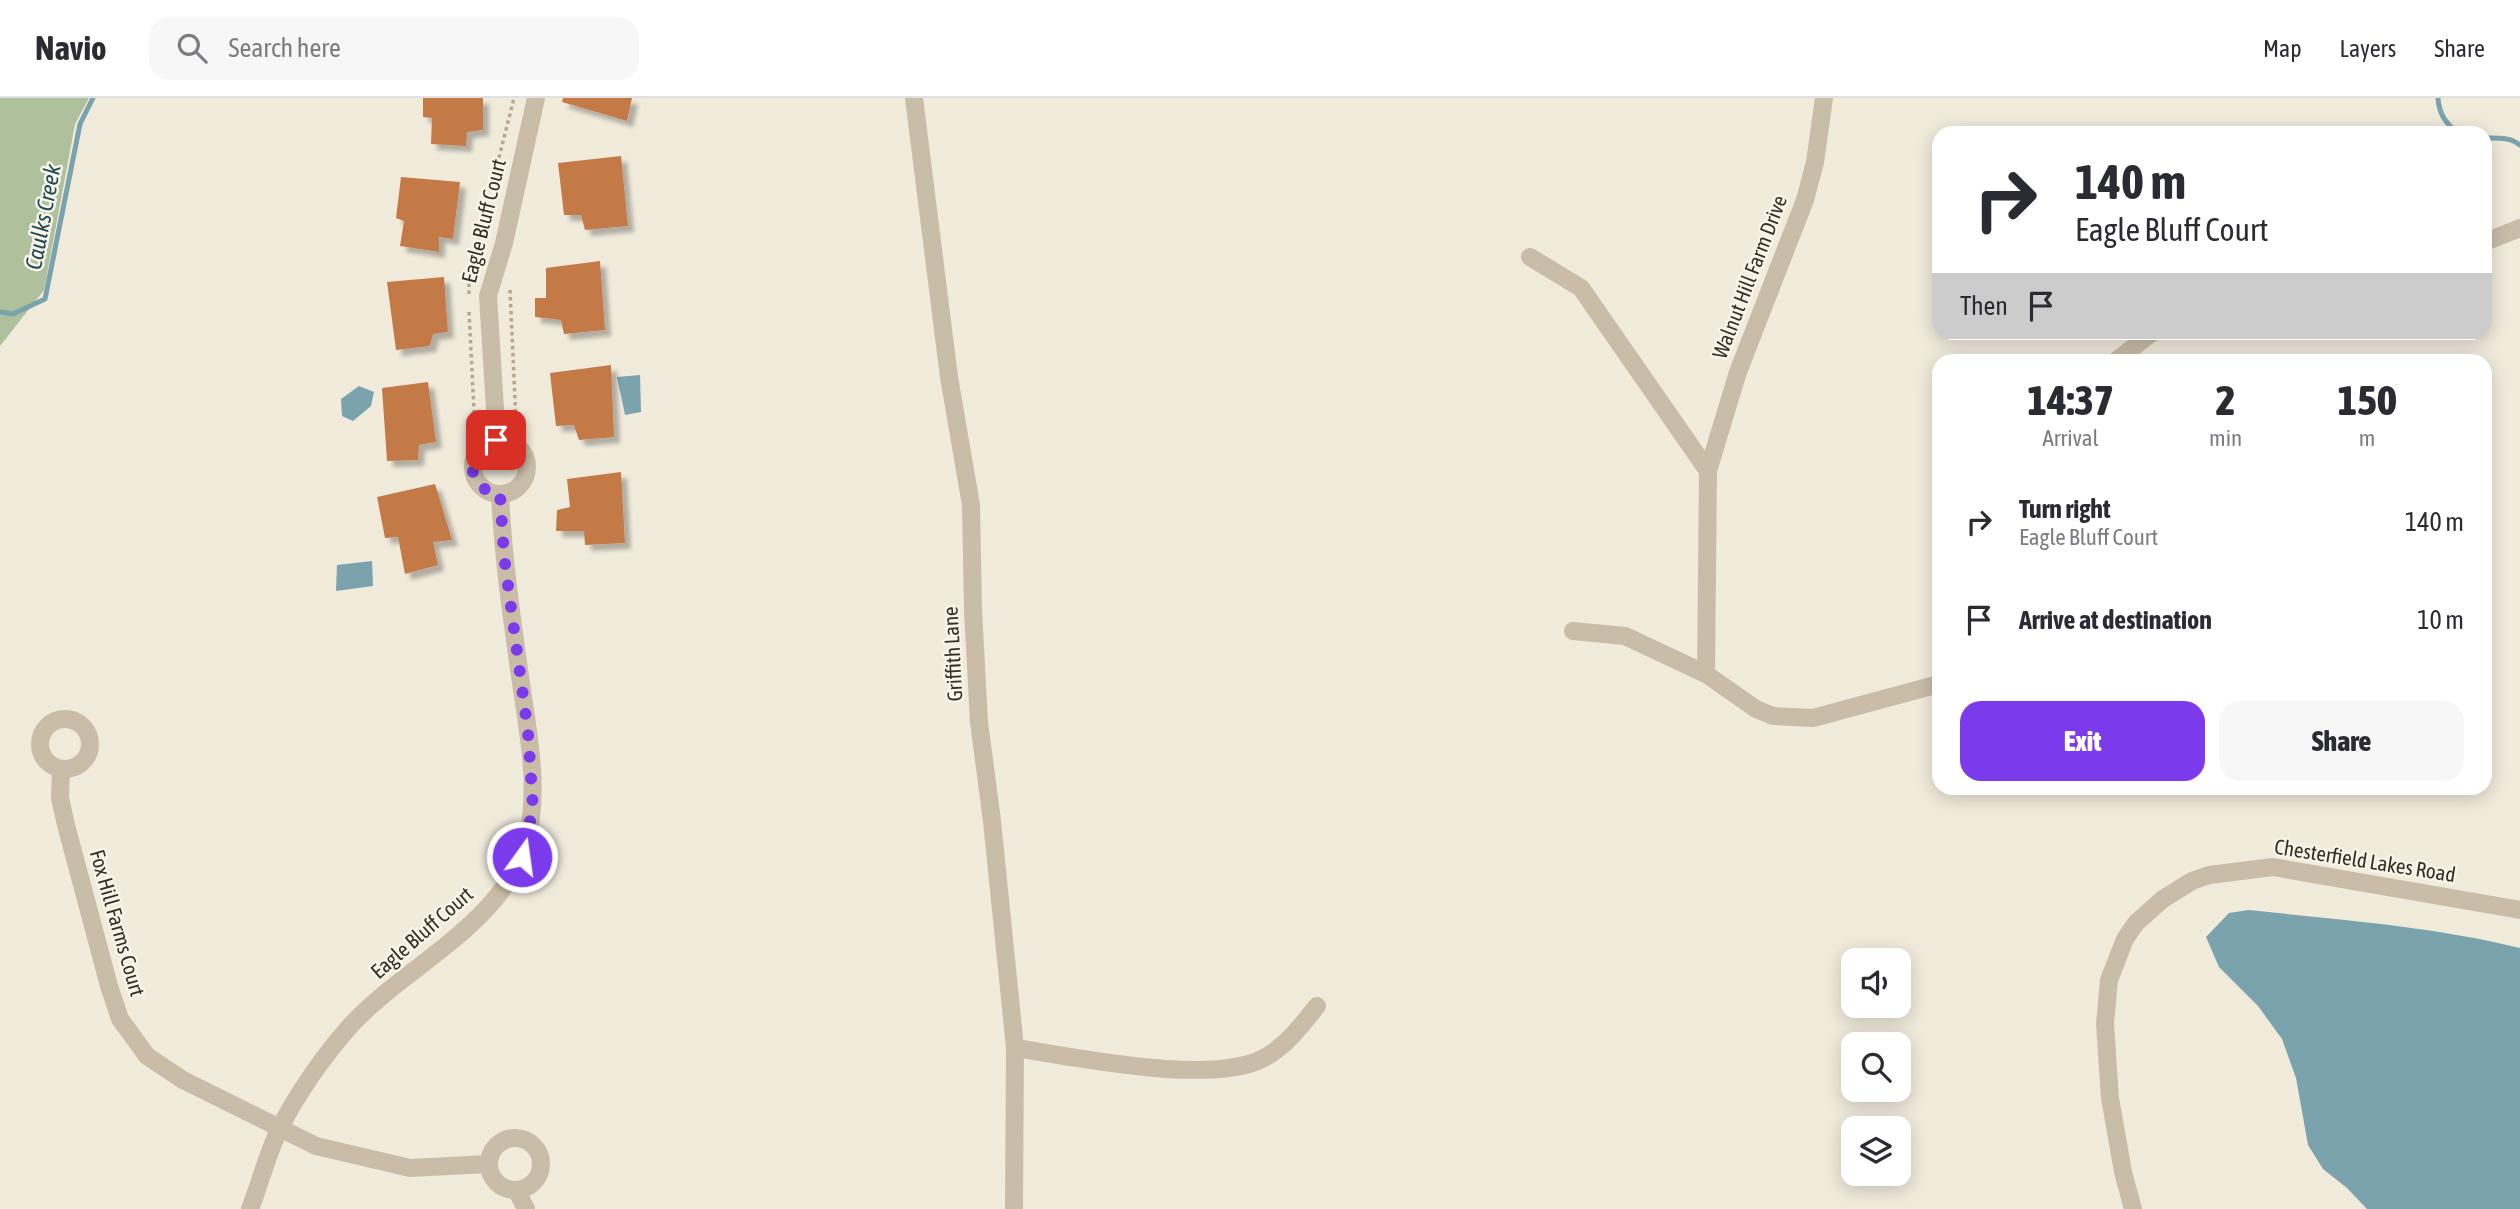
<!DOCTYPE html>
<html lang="en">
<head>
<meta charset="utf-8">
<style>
	body { margin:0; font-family:"Asap Condensed",sans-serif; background:#f7f7f7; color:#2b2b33; height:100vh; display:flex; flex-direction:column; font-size:26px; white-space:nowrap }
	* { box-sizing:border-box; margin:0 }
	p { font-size:23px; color:#7c7c81 }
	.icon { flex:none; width:38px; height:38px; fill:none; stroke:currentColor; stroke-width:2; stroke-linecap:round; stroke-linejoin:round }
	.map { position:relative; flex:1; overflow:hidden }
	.panel { position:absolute; left:1932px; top:256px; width:560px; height:441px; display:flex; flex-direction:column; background:#fff; border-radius:21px; box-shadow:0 4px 18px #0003 }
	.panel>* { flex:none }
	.guide { position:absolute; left:1932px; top:28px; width:560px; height:214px; border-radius:21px; box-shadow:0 4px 18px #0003; background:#fff; color:#2b2b33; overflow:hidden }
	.fabs { position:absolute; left:1841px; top:850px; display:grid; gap:14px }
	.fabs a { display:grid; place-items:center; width:70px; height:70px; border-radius:14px; background:#fff; box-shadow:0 4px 18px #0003; font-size:35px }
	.pin { position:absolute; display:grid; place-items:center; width:60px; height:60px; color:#fff; margin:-30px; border-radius:14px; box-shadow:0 4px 10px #0006 }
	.me { position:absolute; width:77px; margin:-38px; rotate:14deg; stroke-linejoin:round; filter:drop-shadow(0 0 5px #0008) }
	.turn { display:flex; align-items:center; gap:24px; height:147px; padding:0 28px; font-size:32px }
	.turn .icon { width:91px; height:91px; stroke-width:2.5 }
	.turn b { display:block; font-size:49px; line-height:60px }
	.then { display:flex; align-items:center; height:66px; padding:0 28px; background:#0003; gap:14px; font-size:26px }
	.eta { display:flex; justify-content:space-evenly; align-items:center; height:119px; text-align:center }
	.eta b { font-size:42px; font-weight:800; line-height:49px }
	.cta { display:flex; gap:14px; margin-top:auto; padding:14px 28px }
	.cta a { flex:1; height:80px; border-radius:21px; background:#7c3aed; color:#fff; font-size:28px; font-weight:800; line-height:80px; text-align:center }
	.cta a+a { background:#f7f7f7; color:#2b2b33 }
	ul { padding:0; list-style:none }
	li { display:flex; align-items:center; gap:21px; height:98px; padding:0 28px }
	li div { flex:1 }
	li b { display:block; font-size:26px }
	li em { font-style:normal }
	header { display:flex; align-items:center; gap:42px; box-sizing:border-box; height:98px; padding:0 35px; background:#fff; border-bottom:2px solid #e1e1e2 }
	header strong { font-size:33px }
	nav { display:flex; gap:38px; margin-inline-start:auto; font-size:24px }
	.search { width:490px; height:63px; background:#f7f7f7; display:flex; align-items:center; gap:18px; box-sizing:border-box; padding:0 24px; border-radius:21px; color:#7c7c81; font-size:26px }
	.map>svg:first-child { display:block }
</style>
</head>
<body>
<header>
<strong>Navio</strong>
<div class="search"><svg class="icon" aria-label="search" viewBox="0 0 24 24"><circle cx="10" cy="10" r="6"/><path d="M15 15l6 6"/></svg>Search here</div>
<nav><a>Map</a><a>Layers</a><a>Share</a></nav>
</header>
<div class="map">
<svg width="2520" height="1111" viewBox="0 0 2520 1111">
	<defs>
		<filter id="shadow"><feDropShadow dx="6" dy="6" stdDeviation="2" flood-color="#0004"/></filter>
	</defs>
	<rect width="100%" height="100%" fill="#f1ebdc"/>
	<path fill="#aec09c" d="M 0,0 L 89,0 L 75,26 L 44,192 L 0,248 Z"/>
	<g fill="#7ba3ae">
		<path d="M 640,277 L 641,314 L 625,317 L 617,279 Z"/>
		<path d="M 359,288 L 374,294 L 371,308 L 353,323 L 342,318 L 341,301 Z"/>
		<path d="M 372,463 L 373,488 L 336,493 L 337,467 Z"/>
		<path d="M 2249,812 C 2340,822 2432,828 2520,850 L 2520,1111 L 2367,1111 L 2347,1090 L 2323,1071 L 2308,1047 L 2296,980 L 2282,941 L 2258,908 L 2219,869 L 2206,839 L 2229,815 Z"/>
	</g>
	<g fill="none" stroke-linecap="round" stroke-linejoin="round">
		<g stroke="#7ba3ae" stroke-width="5">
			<path d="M 2438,0 C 2439,16 2446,26 2458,35"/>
			<path d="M 2485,40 C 2497,40 2510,39 2520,47"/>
			<path d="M 0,214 L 13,216 L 45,201 L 80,26 L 93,0"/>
		</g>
	</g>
	<g fill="#c47a47" filter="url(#shadow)">
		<path d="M 423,0 L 483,0 L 483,32 L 467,34 L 466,48 L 431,46 L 432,20 L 423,19 Z"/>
		<path d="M 563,0 L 632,0 L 627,23 L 562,4 Z"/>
		<path d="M 621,58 L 628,128 L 585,132 L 581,117 L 564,117 L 558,65 Z"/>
		<path d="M 401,79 L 460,84 L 453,141 L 439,139 L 439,154 L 400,148 L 404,123 L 396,120 Z"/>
		<path d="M 600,163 L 605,232 L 564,236 L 561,222 L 535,219 L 535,200 L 546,200 L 546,170 Z"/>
		<path d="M 444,179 L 448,234 L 433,236 L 430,248 L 396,252 L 387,184 Z"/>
		<path d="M 611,267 L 614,339 L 579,342 L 574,327 L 556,328 L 550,275 Z"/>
		<path d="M 428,284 L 436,344 L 419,347 L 418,362 L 387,363 L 382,290 Z"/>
		<path d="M 621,374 L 625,445 L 585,447 L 584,433 L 556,433 L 557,412 L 570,409 L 567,381 Z"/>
		<path d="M 435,386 L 452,442 L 433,444 L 438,467 L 405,476 L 398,439 L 385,440 L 377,399 Z"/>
	</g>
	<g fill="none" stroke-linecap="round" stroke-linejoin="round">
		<g stroke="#b5a792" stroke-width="3.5" stroke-dasharray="3.5 3.5" stroke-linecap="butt">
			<path d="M 510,192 L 516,323"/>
			<path d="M 469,196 L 469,179 L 514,0"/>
			<path d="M 469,214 L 475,332"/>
		</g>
		<g stroke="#c9bda8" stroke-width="18">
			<path d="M 914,0 L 949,279 L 971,407 L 973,512 L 979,624 L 992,723 L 1015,950 L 1014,1111"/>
			<path d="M 2485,144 L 2520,130"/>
			<path d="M 1530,159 L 1581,190 L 1708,373"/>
			<path d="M 2117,262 L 2153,234"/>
			<circle cx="500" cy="369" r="27"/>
			<path d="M 497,343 L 488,198 L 504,145 L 536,0"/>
			<path d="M 1573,533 L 1625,538 L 1706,576 L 1756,611 L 1773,618 L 1813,620 L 1939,586"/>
			<path d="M 1706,576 L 1708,373 L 1738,274 L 1805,102 L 1815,64 L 1824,0"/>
			<circle cx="65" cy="646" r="25"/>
			<path d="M 61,672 L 60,700 L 66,727 L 109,888 L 120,921 L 147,958 L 183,982 L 316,1048 L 410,1070 L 488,1066"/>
			<path d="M 1015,950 C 1075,959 1212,988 1264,960 C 1286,948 1301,928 1317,908"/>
			<circle cx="515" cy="1066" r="26"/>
			<path d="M 517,1093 L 526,1111"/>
			<path d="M 250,1111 C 260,1085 267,1057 279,1032 C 296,997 325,956 351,927 C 405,868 510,822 528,737 C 539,689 528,634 521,585 C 512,522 503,460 500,396"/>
			<path d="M 2133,1111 L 2123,1074 L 2110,1000 L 2105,926 L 2109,882 L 2125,841 L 2136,825 L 2163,801 L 2192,783 L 2209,777 L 2273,769 L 2520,812"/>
		</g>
	</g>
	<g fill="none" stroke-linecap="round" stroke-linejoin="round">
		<path stroke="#7c3aed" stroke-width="12" stroke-dasharray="0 21.6" d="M 496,342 C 463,351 465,392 500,396 L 504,458 L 528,634 L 533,710 L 522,759"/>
	</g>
	<g text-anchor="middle" stroke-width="5" stroke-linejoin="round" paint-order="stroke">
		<g font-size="21" fill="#362f28" stroke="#f9f4e8">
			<text transform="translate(484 123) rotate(-76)" y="7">Eagle Bluff Court</text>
			<text transform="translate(1750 179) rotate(-69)" y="7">Walnut Hill Farm Drive</text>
			<text transform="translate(953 556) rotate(-93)" y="7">Griffith Lane</text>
			<text transform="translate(2365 763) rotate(9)" y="7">Chesterfield Lakes Road</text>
			<text transform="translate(117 825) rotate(74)" y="7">Fox Hill Farms Court</text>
			<text transform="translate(422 835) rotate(-41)" y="7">Eagle Bluff Court</text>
		</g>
		<g font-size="23" font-style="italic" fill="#1e4a57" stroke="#f9f4e8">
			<text transform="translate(43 119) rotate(-79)" y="8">Caulks Creek</text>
		</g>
	</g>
</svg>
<div class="fabs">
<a><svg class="icon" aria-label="sound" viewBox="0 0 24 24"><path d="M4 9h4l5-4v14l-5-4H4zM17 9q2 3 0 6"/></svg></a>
<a><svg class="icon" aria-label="search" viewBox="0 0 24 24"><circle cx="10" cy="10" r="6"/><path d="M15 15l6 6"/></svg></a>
<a><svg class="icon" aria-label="layers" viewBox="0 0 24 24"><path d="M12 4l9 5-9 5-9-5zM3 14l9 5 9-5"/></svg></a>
</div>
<div class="pin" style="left:496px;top:342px;background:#d93025"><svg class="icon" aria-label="arrive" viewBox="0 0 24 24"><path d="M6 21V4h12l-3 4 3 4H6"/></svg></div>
<svg class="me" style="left:522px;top:759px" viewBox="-20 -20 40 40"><circle r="17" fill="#7c3aed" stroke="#fff" stroke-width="3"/><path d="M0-11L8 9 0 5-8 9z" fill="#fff"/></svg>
<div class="guide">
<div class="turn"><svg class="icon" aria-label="right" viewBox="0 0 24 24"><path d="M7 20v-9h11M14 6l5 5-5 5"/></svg><div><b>140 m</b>Eagle Bluff Court</div></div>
<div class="then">Then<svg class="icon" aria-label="arrive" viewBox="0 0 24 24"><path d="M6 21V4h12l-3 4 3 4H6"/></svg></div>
</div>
<section class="panel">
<div class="eta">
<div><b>14:37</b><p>Arrival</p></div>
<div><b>2</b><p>min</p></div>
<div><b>150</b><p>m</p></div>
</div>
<ul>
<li><svg class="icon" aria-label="right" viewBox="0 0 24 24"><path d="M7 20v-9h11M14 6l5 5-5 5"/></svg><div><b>Turn right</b><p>Eagle Bluff Court</p></div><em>140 m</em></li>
<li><svg class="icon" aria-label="arrive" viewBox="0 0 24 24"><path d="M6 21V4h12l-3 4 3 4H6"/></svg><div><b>Arrive at destination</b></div><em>10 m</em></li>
</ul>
<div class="cta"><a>Exit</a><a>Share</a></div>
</section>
</div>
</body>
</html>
